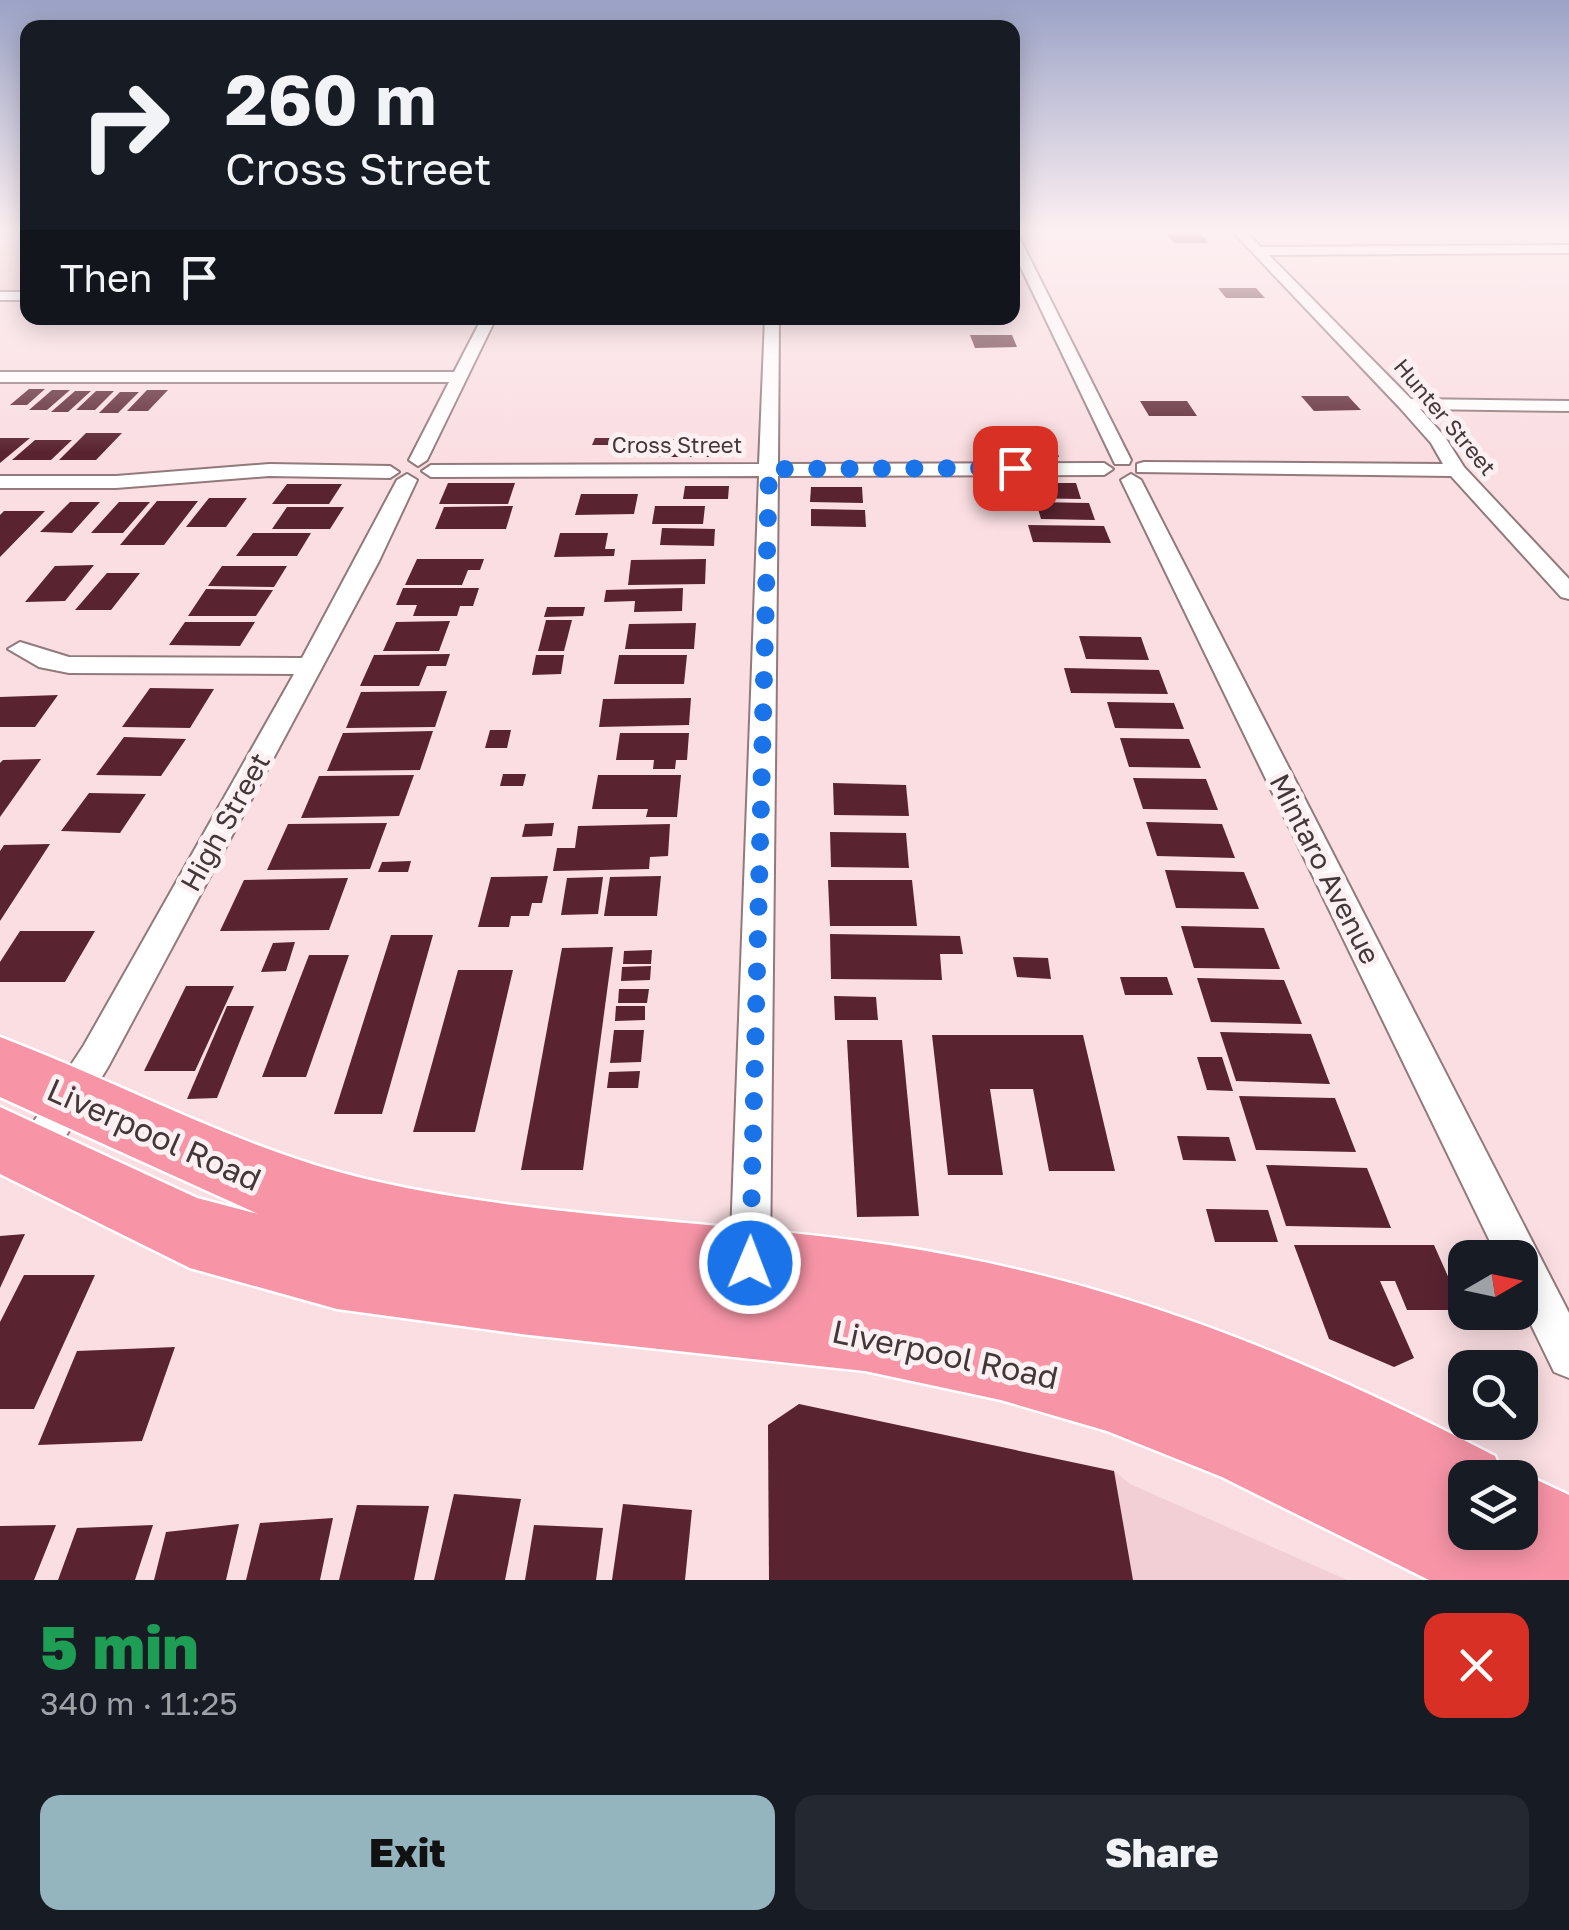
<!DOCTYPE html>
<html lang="en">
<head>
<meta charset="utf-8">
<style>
	body { margin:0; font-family:"Golos Text",sans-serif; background:#242831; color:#f1f3f6; height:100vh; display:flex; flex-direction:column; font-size:38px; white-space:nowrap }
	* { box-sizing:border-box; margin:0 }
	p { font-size:32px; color:#9ea1a6 }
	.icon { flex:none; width:55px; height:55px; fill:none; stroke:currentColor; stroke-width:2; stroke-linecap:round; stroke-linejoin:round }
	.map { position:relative; height:1580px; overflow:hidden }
	.details { display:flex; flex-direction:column; background:#171b24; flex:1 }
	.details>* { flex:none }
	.hud { position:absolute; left:20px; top:20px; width:1000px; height:305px; border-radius:20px; box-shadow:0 5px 25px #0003; background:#171b24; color:#f1f3f6; overflow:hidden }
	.needle { width:65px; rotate:81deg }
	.controls { position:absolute; left:1448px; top:1240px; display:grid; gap:20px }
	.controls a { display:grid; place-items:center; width:90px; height:90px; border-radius:20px; background:#171b24; box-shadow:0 5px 25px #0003; font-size:50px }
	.pin { position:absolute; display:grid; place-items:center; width:85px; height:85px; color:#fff; margin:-42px; border-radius:20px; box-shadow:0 5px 15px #0006 }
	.me { position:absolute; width:110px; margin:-55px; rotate:1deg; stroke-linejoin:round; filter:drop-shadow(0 0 8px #0008) }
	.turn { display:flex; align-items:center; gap:35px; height:210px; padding:0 40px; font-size:45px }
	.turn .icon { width:130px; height:130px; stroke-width:2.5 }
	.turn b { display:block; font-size:70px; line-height:85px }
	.then { display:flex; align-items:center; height:95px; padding:0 40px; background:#0003; gap:20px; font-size:38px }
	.round { display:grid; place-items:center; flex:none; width:105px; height:105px; border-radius:20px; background:#242831 }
	.headline { display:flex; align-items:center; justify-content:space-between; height:170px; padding:0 40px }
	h1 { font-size:60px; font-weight:800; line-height:75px; color:#1e9e55 }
	.action { display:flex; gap:20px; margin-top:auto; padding:20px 40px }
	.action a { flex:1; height:115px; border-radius:20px; background:#94b4be; color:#111; font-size:40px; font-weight:800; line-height:115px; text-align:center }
	.action a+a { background:#242831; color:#f1f3f6 }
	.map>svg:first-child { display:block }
</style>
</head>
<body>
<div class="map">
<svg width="1569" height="1580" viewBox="0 0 1569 1580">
	<rect width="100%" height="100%" fill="#fadee2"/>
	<g fill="#f2cfd4">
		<path d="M 27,232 L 27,291 L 0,291 L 0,246 Z"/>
		<path d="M 799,1404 L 1114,1471 L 1130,1484 L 1347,1580 L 769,1580 L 768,1425 Z"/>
	</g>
	<g fill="#592430">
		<path d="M 1167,234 L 1201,234 L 1209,243 L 1174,243 Z"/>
		<path d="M 1218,288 L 1256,288 L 1265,298 L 1226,298 Z"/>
		<path d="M 970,335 L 1012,335 L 1017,347 L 975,348 Z"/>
		<path d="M 29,389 L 45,389 L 27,405 L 10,405 Z"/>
		<path d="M 52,390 L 70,390 L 47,410 L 29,410 Z"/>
		<path d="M 147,390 L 168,390 L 148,411 L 127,411 Z"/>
		<path d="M 75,391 L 91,391 L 68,412 L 51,412 Z"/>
		<path d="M 96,391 L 114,391 L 95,410 L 76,410 Z"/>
		<path d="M 120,392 L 139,392 L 118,413 L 99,413 Z"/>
		<path d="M 1301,396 L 1348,396 L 1361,410 L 1314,411 Z"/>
		<path d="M 1140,401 L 1187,401 L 1197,416 L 1149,416 Z"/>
		<path d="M 86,433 L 122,433 L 96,460 L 59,460 Z"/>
		<path d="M 0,438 L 30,438 L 0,463 Z"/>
		<path d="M 595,438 L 630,438 L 628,445 L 592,445 Z"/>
		<path d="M 636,439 L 711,439 L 709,457 L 652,457 L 654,443 L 635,443 Z"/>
		<path d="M 35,440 L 72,440 L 51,460 L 12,460 Z"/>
		<path d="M 1003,440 L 1053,440 L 1059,457 L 1009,457 Z"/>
		<path d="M 448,483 L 515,483 L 508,504 L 439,504 Z"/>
		<path d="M 1003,483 L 1076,483 L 1081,499 L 1007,498 Z"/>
		<path d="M 287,484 L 342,484 L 329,504 L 272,504 Z"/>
		<path d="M 685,486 L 729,486 L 728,499 L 683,499 Z"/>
		<path d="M 811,487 L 862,487 L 863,503 L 810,502 Z"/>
		<path d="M 581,494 L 638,494 L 634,514 L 575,515 Z"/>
		<path d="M 209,498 L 247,498 L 226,527 L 186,527 Z"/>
		<path d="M 157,501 L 198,501 L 164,545 L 120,545 Z"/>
		<path d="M 70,502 L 100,502 L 72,533 L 40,532 Z"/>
		<path d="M 119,502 L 150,502 L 123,533 L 91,533 Z"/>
		<path d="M 1036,502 L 1089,503 L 1095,520 L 1041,519 Z"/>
		<path d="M 513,506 L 506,529 L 435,529 L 444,507 Z"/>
		<path d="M 655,506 L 705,506 L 703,524 L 652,524 Z"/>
		<path d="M 287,507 L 344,507 L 330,529 L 272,529 Z"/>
		<path d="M 811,509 L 865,510 L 866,527 L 811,526 Z"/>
		<path d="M 4,511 L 45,511 L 0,557 L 0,515 Z"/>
		<path d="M 1028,525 L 1104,526 L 1111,543 L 1033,542 Z"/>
		<path d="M 662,528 L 715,529 L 714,546 L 660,545 Z"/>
		<path d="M 253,533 L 311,533 L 297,556 L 236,556 Z"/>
		<path d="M 560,533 L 608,533 L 605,549 L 615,549 L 614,556 L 554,557 Z"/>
		<path d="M 417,559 L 484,559 L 480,570 L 468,570 L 462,585 L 405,585 Z"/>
		<path d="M 706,559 L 705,584 L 628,585 L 631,560 Z"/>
		<path d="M 94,565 L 65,601 L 25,602 L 55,566 Z"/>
		<path d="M 222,566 L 287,566 L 274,587 L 208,586 Z"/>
		<path d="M 107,573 L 140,573 L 111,610 L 75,610 Z"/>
		<path d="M 403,588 L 479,588 L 473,606 L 460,606 L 457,616 L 413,616 L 417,605 L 396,605 Z"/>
		<path d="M 683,588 L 682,611 L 634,612 L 635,601 L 604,602 L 606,590 Z"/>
		<path d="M 206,589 L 273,590 L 256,616 L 188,616 Z"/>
		<path d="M 547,607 L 585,607 L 583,616 L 544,617 Z"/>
		<path d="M 546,620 L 572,620 L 564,651 L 538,651 Z"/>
		<path d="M 450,621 L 439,651 L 383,651 L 396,622 Z"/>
		<path d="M 185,622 L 255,622 L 240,646 L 169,645 Z"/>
		<path d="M 696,623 L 694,649 L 625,649 L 629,624 Z"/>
		<path d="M 1079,636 L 1141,637 L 1149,660 L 1086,659 Z"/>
		<path d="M 450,654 L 446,666 L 427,666 L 419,686 L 360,686 L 374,655 Z"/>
		<path d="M 536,655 L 564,655 L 561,674 L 532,675 Z"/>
		<path d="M 619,655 L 687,655 L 684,684 L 614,684 Z"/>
		<path d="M 1064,668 L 1159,670 L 1168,694 L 1071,693 Z"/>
		<path d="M 150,688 L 214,689 L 190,728 L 122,727 Z"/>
		<path d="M 447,691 L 435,727 L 346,728 L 361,692 Z"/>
		<path d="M 58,695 L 35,727 L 0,727 L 0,697 Z"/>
		<path d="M 691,698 L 689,725 L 599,727 L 603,699 Z"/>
		<path d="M 1107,702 L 1174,703 L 1184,729 L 1115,728 Z"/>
		<path d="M 490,730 L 511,730 L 507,748 L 485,748 Z"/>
		<path d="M 433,731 L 420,770 L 327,771 L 343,733 Z"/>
		<path d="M 620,733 L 689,733 L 687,760 L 676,760 L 675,769 L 653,769 L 654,760 L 616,760 Z"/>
		<path d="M 124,737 L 186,739 L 161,776 L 96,775 Z"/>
		<path d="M 1120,738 L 1189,739 L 1201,768 L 1129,767 Z"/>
		<path d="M 41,759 L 0,817 L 0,763 L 3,760 Z"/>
		<path d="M 503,774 L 526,774 L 523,786 L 500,786 Z"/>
		<path d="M 414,775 L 399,816 L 301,818 L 319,776 Z"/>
		<path d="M 598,775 L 681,775 L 677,817 L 646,817 L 648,809 L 592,809 Z"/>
		<path d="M 1133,778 L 1206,779 L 1218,810 L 1143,809 Z"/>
		<path d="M 833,783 L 906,785 L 909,816 L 834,815 Z"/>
		<path d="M 89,793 L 146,794 L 120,833 L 61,831 Z"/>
		<path d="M 1146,822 L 1222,824 L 1235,858 L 1157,856 Z"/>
		<path d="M 387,823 L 370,869 L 267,870 L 288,824 Z"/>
		<path d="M 554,823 L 552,836 L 522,837 L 525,824 Z"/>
		<path d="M 670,824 L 668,856 L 650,857 L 649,869 L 553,871 L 557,848 L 575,848 L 578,826 Z"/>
		<path d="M 830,832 L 906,833 L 909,868 L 831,867 Z"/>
		<path d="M 50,844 L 0,921 L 0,851 L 4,845 Z"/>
		<path d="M 411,861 L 408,872 L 378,872 L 382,862 Z"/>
		<path d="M 1165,870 L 1244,872 L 1259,909 L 1176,908 Z"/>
		<path d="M 548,876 L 542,903 L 532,903 L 529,916 L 511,916 L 509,927 L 478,927 L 491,877 Z"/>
		<path d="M 661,876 L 657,916 L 604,916 L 610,877 Z"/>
		<path d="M 603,877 L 598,914 L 561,915 L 567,878 Z"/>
		<path d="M 348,878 L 329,930 L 220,931 L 244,880 Z"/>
		<path d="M 828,880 L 912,880 L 917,926 L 830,926 Z"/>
		<path d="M 1181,926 L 1264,928 L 1280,969 L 1194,968 Z"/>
		<path d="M 20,931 L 95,931 L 65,982 L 0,982 L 0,962 Z"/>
		<path d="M 830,934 L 960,936 L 963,954 L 940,954 L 942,980 L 831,979 Z"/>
		<path d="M 391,935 L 433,935 L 382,1114 L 334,1114 Z"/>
		<path d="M 295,942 L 286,971 L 261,972 L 273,943 Z"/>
		<path d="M 613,947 L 583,1170 L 521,1170 L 562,948 Z"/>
		<path d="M 652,950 L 651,964 L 623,964 L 624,951 Z"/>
		<path d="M 309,955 L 349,955 L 306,1077 L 262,1077 Z"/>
		<path d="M 1013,957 L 1048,958 L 1051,979 L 1017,977 Z"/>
		<path d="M 651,966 L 650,980 L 621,981 L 622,967 Z"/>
		<path d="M 458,970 L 513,970 L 475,1132 L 413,1132 Z"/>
		<path d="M 1120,977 L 1167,977 L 1173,995 L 1125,995 Z"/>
		<path d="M 1197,978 L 1284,980 L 1302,1024 L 1211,1022 Z"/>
		<path d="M 186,986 L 234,986 L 195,1071 L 144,1071 Z"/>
		<path d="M 619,989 L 649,989 L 647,1003 L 618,1003 Z"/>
		<path d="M 834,996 L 876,997 L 878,1020 L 835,1020 Z"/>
		<path d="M 227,1006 L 254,1006 L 217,1098 L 187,1099 Z"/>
		<path d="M 616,1006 L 645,1006 L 645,1020 L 615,1021 Z"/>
		<path d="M 614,1030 L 644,1030 L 641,1062 L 610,1063 Z"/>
		<path d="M 1220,1032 L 1311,1034 L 1330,1084 L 1236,1081 Z"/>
		<path d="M 932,1035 L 1083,1035 L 1115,1171 L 1049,1171 L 1033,1089 L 990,1089 L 1003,1175 L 948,1175 Z"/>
		<path d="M 847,1040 L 902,1040 L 919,1216 L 857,1217 Z"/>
		<path d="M 1197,1057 L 1222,1057 L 1233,1091 L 1207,1090 Z"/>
		<path d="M 640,1071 L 638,1088 L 607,1088 L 609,1072 Z"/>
		<path d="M 1239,1096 L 1335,1098 L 1356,1152 L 1256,1150 Z"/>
		<path d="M 1177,1136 L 1229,1137 L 1236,1161 L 1183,1160 Z"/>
		<path d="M 1266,1165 L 1367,1168 L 1391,1228 L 1286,1226 Z"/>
		<path d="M 1206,1209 L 1268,1210 L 1278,1242 L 1215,1242 Z"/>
		<path d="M 25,1234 L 0,1288 L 0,1236 Z"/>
		<path d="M 1294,1245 L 1434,1245 L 1463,1310 L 1407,1310 L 1395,1281 L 1380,1281 L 1414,1358 L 1394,1367 L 1329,1339 Z"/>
		<path d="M 24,1275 L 95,1275 L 34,1409 L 0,1409 L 0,1322 Z"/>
		<path d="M 175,1347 L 142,1441 L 38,1445 L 77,1351 Z"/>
		<path d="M 799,1404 L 1114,1471 L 1133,1580 L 769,1580 L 768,1425 Z"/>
		<path d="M 454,1494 L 521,1499 L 505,1580 L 434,1580 Z"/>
		<path d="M 623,1504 L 692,1510 L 685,1580 L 612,1580 Z"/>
		<path d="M 357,1505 L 429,1506 L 414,1580 L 339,1580 Z"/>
		<path d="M 333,1518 L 320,1580 L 246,1580 L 260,1523 Z"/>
		<path d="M 239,1524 L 226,1580 L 154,1580 L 166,1532 Z"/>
		<path d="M 56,1525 L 34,1580 L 0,1580 L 0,1526 Z"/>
		<path d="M 153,1525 L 135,1580 L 58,1580 L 77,1528 Z"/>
		<path d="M 534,1525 L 603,1528 L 596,1580 L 525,1580 Z"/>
	</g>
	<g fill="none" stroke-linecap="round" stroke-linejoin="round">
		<defs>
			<g id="street">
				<path d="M 1012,232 L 1018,235 L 1131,460 L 1129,464 L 1115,464 L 1113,460 L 1012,249 Z"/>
				<path d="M 1233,232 L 1246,232 L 1261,247 L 1569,245 L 1569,253 L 1269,255 L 1411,399 L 1569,401 L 1569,411 L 1420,409 L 1445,437 L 1464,467 L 1569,579 L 1569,599 L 1561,597 L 1451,476 L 1137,472 L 1137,464 L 1144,462 L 1443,464 L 1431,443 L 1400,408 Z"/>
				<rect x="0" y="292" width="28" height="8"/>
				<path d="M 482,318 L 496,318 L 427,460 L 418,466 L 409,460 L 449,382 L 0,382 L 0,372 L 454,372 Z"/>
				<path d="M 765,318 L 779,318 L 778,464 L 1104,463 L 1113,469 L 1104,475 L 778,476 L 770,1263 L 764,1277 L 750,1283 L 736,1277 L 730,1263 L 759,476 L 431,477 L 422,471 L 431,465 L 759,464 Z"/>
				<path d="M 269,464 L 390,466 L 399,472 L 390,478 L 269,476 L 116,488 L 0,488 L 0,476 L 116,476 Z"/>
				<path d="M 407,474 L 417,480 L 379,561 L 108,1067 L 45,1170 L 32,1175 L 19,1170 L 13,1157 L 19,1144 L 84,1045 L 294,674 L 69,673 L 39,667 L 8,649 L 20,642 L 69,657 L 302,658 L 397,480 Z"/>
				<path d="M 1131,474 L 1141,480 L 1569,1313 L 1569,1378 L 1554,1372 L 1520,1302 L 1520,1258 L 1498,1258 L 1121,480 Z"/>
			</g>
			<g id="highway">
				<path d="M 0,232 L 12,232 L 0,240 Z"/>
				<path d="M 0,1037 C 125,1084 242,1151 374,1181 C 542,1219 718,1220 889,1245 C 1111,1278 1296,1353 1495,1456 L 1503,1478 L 1465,1478 L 1465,1532 L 1520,1532 L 1520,1478 L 1508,1478 L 1520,1472 L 1569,1495 L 1569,1580 L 1429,1580 L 1222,1477 L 1107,1431 L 1001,1400 L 865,1371 L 529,1335 L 337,1309 L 190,1268 L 0,1174 L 0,1107 L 197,1198 L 258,1214 L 0,1097 Z"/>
			</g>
		</defs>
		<use href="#street" stroke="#92797c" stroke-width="4"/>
		<use href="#highway" stroke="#fff" stroke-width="5"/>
		<use href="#street" fill="#fff" fill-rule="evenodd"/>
		<use href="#highway" fill="#f795a7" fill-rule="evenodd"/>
	</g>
	<linearGradient id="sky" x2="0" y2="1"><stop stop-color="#9ba2c6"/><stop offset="0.51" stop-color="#fdf0f2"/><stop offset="1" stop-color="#fdf0f2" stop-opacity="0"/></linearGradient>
	<rect width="1569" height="453" fill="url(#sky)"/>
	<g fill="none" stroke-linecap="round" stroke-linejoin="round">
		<path stroke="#1a73e8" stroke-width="18" stroke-dasharray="0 32.4" d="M 750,1263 L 769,469 L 1015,468"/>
	</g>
	<g text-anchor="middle" stroke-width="10" stroke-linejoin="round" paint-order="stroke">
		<g font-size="22" fill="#423739" stroke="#fcf0f2">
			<text transform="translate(1445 417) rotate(50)" y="8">Hunter Street</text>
			<text x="677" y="453">Cross Street</text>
		</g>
		<g font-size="28" fill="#423739" stroke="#fcf0f2">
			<text transform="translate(225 822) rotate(-61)" y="10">High Street</text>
			<text transform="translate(1325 869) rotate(63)" y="10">Mintaro Avenue</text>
		</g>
		<g font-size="32" fill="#423739" stroke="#fcf0f2">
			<text transform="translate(154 1135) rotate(24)" y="11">Liverpool Road</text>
			<text transform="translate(945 1355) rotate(12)" y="11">Liverpool Road</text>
		</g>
	</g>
</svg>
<div class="controls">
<a><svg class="needle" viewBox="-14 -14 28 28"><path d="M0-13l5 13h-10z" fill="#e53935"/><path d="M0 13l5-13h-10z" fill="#9ea1a6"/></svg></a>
<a><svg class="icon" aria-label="search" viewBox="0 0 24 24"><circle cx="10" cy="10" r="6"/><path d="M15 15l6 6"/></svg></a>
<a><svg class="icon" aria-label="layers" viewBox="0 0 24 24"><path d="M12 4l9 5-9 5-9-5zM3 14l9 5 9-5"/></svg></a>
</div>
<div class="pin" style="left:1015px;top:468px;background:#d93025"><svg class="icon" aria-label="arrive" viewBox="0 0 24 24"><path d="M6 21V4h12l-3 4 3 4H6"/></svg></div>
<svg class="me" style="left:750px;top:1263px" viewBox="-20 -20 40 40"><circle r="17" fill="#1a73e8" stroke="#fff" stroke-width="3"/><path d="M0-11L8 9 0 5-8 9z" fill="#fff"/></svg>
<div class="hud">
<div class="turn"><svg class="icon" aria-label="right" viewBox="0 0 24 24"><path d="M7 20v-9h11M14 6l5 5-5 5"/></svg><div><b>260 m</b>Cross Street</div></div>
<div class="then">Then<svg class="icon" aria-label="arrive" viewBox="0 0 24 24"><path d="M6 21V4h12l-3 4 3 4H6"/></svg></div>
</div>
</div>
<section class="details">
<div class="headline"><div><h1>5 min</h1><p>340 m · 11:25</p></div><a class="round" style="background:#d93025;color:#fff"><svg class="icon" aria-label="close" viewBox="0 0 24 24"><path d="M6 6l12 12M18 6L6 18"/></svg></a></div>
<div class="action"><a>Exit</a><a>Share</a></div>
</section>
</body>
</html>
